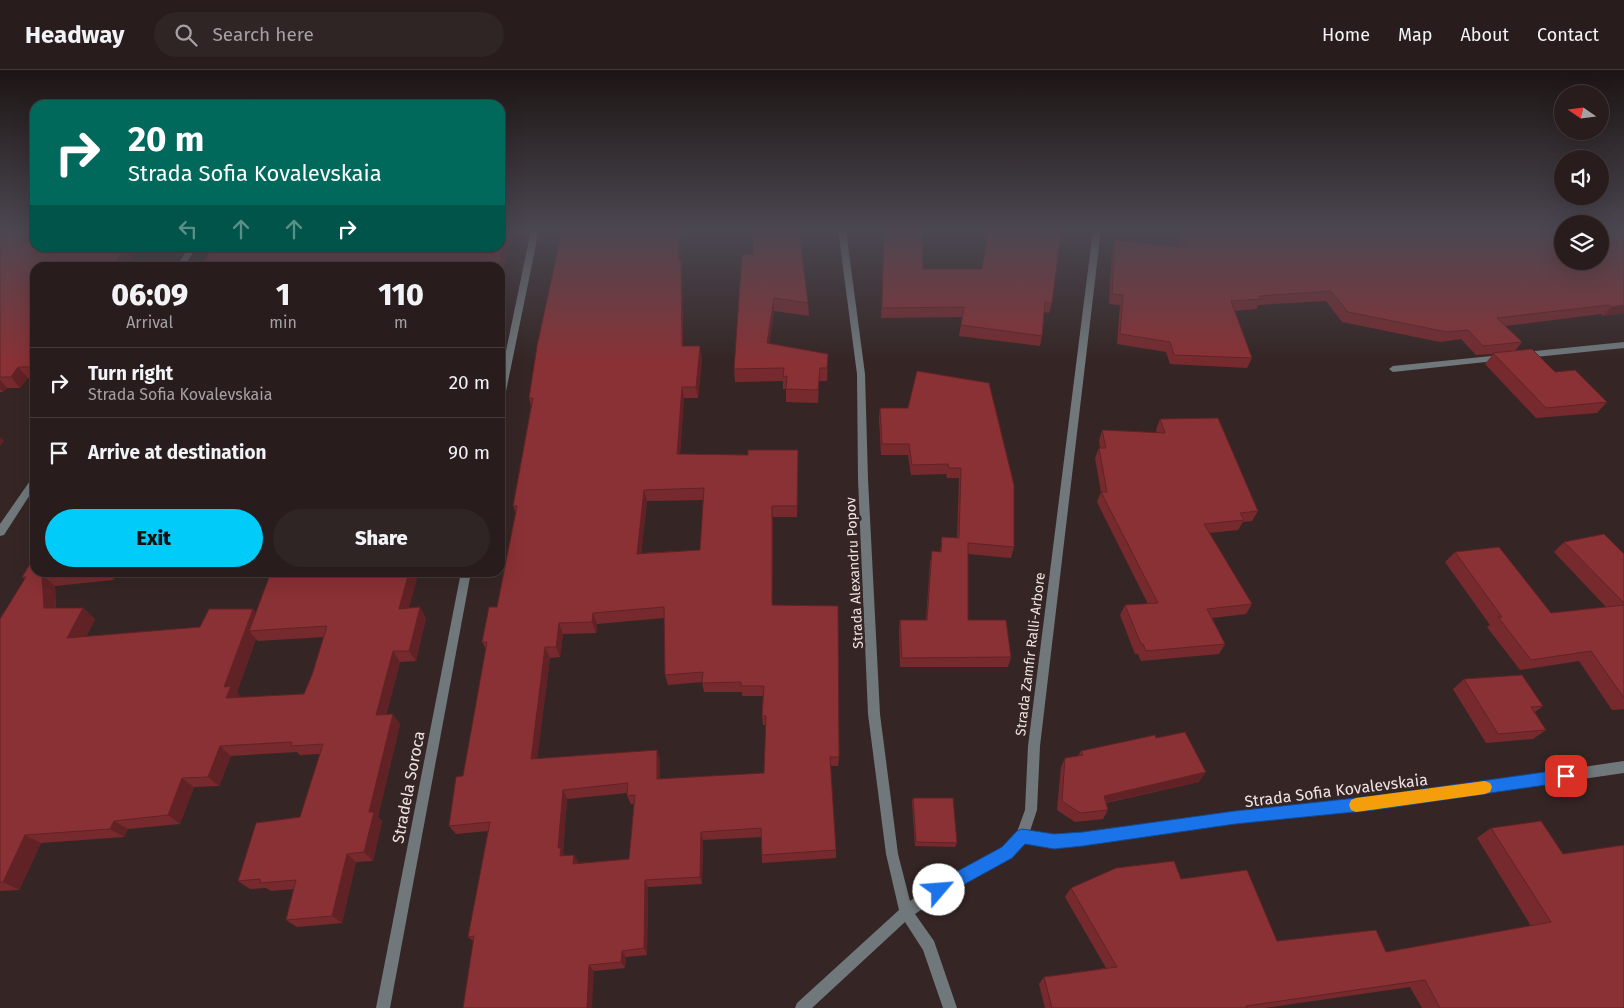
<!DOCTYPE html>
<html lang="en">
<head>
<meta charset="utf-8">
<style>
	body { margin:0; font-family:"Fira Sans",sans-serif; background:#302525; color:#f1f3f6; height:100vh; display:flex; flex-direction:column; font-size:19px; white-space:nowrap }
	* { box-sizing:border-box; margin:0 }
	p { font-size:16px; color:#a5a1a3 }
	.icon { flex:none; width:28px; height:28px; fill:none; stroke:currentColor; stroke-width:2; stroke-linecap:round; stroke-linejoin:round }
	.map { position:relative; flex:1; overflow:hidden }
	.side { position:absolute; left:30px; top:192px; width:475px; height:315px; display:flex; flex-direction:column; background:#281c1c; border-radius:15px; box-shadow:0 5px 20px #0002,0 0 0 1px #443a3b }
	.side>* { flex:none }
	.hud { position:absolute; left:30px; top:30px; width:475px; height:152px; border-radius:15px; box-shadow:0 5px 20px #0002,0 0 0 1px #443a3b; background:#00695c; color:#fff; overflow:hidden }
	.needle { width:32px; rotate:284deg }
	.buttons { position:absolute; left:1554px; top:15px; display:grid; gap:10px }
	.buttons a { display:grid; place-items:center; width:55px; height:55px; border-radius:50%; background:#281c1c; box-shadow:0 5px 20px #0002,0 0 0 1px #443a3b; font-size:25px }
	.pin { position:absolute; display:grid; place-items:center; width:42px; height:42px; color:#fff; margin:-21px; border-radius:10px; box-shadow:0 2px 8px #0006 }
	.me { position:absolute; width:55px; margin:-28px; rotate:63deg; stroke-linejoin:round; filter:drop-shadow(0 0 4px #0008) }
	.turn { display:flex; align-items:center; gap:18px; height:105px; padding:0 15px; font-size:22px }
	.turn .icon { width:65px; height:65px; stroke-width:2.5 }
	.turn b { display:block; font-size:35px; line-height:42px }
	.lanes { display:flex; align-items:center; height:48px; padding:0 15px; background:#0003; justify-content:center; gap:25px; direction:ltr }
	.lanes .off { opacity:.35 }
	.eta { display:flex; justify-content:space-evenly; align-items:center; height:85px; text-align:center }
	.eta b { font-size:30px; font-weight:800; line-height:35px }
	.action { display:flex; gap:10px; margin-top:auto; padding:10px 15px }
	.action a { flex:1; height:58px; border-radius:30px; background:#00cbf9; color:#111; font-size:20px; font-weight:800; line-height:58px; text-align:center }
	.action a+a { background:#302525; color:#f1f3f6 }
	ul { padding:0; list-style:none }
	li { display:flex; align-items:center; gap:15px; height:70px; padding:0 15px; border-top:1px solid #443a3b }
	li div { flex:1 }
	li b { display:block; font-size:19px }
	li em { font-style:normal }
	header { display:flex; align-items:center; gap:30px; box-sizing:border-box; height:70px; padding:0 25px; background:#281c1c; border-bottom:1px solid #443a3b }
	header strong { font-size:24px }
	nav { display:flex; gap:28px; margin-inline-start:auto; font-size:18px }
	.search { width:350px; height:45px; background:#302525; display:flex; align-items:center; gap:12px; box-sizing:border-box; padding:0 18px; border-radius:28px; color:#a5a1a3; font-size:19px }
	.map>svg:first-child { display:block }
</style>
</head>
<body>
<header>
<strong>Headway</strong>
<div class="search"><svg class="icon" aria-label="search" viewBox="0 0 24 24"><circle cx="10" cy="10" r="6"/><path d="M15 15l6 6"/></svg>Search here</div>
<nav><a>Home</a><a>Map</a><a>About</a><a>Contact</a></nav>
</header>
<div class="map">
<svg width="1624" height="938" viewBox="0 0 1624 938">
	<rect width="100%" height="100%" fill="#352625"/>
	<g fill="none" stroke-linecap="round" stroke-linejoin="round">
		<g fill="#70787b" fill-rule="evenodd">
			<path d="M 531,160 L 539,160 L 504,331 L 500,334 L 500,310 Z"/>
			<path d="M 838,160 L 846,160 L 865,304 L 868,409 L 880,644 L 898,784 L 910,831 L 934,814 L 1002,778 L 1017,762 L 1025,740 L 1028,676 L 1093,160 L 1101,160 L 1040,676 L 1037,740 L 1030,761 L 1054,766 L 1083,763 L 1235,741 L 1374,727 L 1624,691 L 1624,703 L 1374,739 L 1235,753 L 1083,775 L 1054,778 L 1024,773 L 1012,788 L 944,824 L 915,844 L 934,871 L 957,938 L 943,938 L 923,880 L 905,852 L 812,938 L 795,938 L 797,933 L 899,840 L 886,784 L 868,644 L 858,409 L 857,304 Z"/>
			<path d="M 1624,272 L 1624,278 L 1525,288 L 1521,285 L 1525,282 Z"/>
			<path d="M 1501,285 L 1505,288 L 1504,290 L 1393,302 L 1389,299 L 1393,296 Z"/>
			<path d="M 461,502 L 471,502 L 390,938 L 376,938 Z"/>
		</g>
		<g fill="#70787b" fill-rule="evenodd">
			<path d="M 188,178 L 196,178 L 183,198 L 176,198 Z"/>
			<path d="M 35,407 L 35,417 L 4,465 L 0,466 L 0,454 L 32,408 Z"/>
		</g>
	</g>
	<g fill="#772a2e" fill-rule="evenodd">
		<path d="M 0,160 L 35,198 L 35,308 L 28,308 L 20,318 L 7,318 L 3,322 L 0,322 Z"/>
		<path d="M 753,160 L 801,160 L 801,166 L 800,166 L 808,233 L 809,246 L 774,241 L 769,274 L 828,284 L 827,311 L 819,311 L 818,333 L 786,332 L 786,319 L 783,319 L 783,311 L 735,312 L 734,299 L 753,184 Z"/>
		<path d="M 884,160 L 923,199 L 1052,233 L 1049,243 L 1044,242 L 1042,266 L 1040,276 L 959,266 L 962,247 L 881,248 Z"/>
		<path d="M 1624,160 L 1624,243 L 1603,246 L 1601,244 L 1505,256 L 1522,272 L 1515,281 L 1555,302 L 1607,332 L 1597,343 L 1536,348 L 1485,294 L 1493,284 L 1476,285 L 1461,269 L 1440,272 L 1342,252 L 1326,231 L 1258,235 L 1257,239 L 1235,241 L 1252,288 L 1247,298 L 1170,294 L 1166,282 L 1117,274 L 1120,235 L 1109,234 L 1112,180 L 1115,170 L 1179,177 L 1177,174 L 1181,164 L 1188,163 L 1189,161 Z"/>
		<path d="M 500,178 L 502,206 L 500,206 L 500,198 L 201,198 Z"/>
		<path d="M 680,190 L 682,201 L 683,276 L 702,288 L 698,328 L 684,328 L 680,384 L 748,385 L 798,380 L 797,447 L 773,447 L 772,535 L 839,687 L 838,696 L 830,696 L 836,780 L 836,788 L 762,793 L 761,767 L 703,770 L 702,814 L 648,817 L 647,885 L 626,887 L 625,898 L 594,901 L 473,871 L 468,867 L 488,761 L 456,764 L 449,756 L 463,706 L 486,579 L 482,572 L 497,537 L 516,443 L 513,436 L 531,336 L 529,328 ZM 704,430 L 700,480 L 641,483 L 647,431 ZM 664,548 L 665,605 L 668,615 L 702,612 L 704,622 L 742,622 L 742,626 L 763,626 L 762,646 L 763,655 L 766,655 L 764,703 L 660,709 L 660,689 L 537,688 L 550,588 L 560,587 L 563,564 L 596,563 L 597,554 ZM 627,723 L 627,726 L 631,734 L 634,734 L 629,789 L 579,793 L 565,786 L 563,782 L 567,729 Z"/>
		<path d="M 917,301 L 1014,477 L 1011,488 L 968,484 L 968,550 L 1011,587 L 1008,597 L 900,597 L 899,559 L 900,550 L 926,550 L 930,492 L 932,481 L 940,482 L 942,467 L 957,468 L 959,408 L 947,408 L 946,404 L 911,405 L 908,385 L 881,385 L 879,348 L 880,338 L 908,338 Z"/>
		<path d="M 1160,349 L 1258,441 L 1252,451 L 1243,452 L 1238,460 L 1209,463 L 1252,534 L 1246,544 L 1212,548 L 1225,574 L 1219,584 L 1141,591 L 1138,584 L 1135,584 L 1120,545 L 1125,535 L 1148,534 L 1097,432 L 1101,422 L 1095,388 L 1099,378 L 1100,378 L 1099,371 L 1102,360 L 1157,363 L 1156,360 Z"/>
		<path d="M 1564,472 L 1624,484 L 1624,639 L 1612,640 L 1579,591 L 1520,600 L 1487,557 L 1490,555 L 1445,492 L 1455,482 L 1551,543 L 1606,537 L 1554,482 Z"/>
		<path d="M 35,502 L 118,502 L 114,510 L 55,516 L 56,538 L 83,538 L 95,549 L 86,567 L 200,557 L 256,543 L 409,538 L 426,548 L 416,591 L 400,592 L 386,644 L 400,654 L 378,747 L 382,751 L 373,791 L 356,792 L 342,853 L 297,857 L 286,850 L 294,819 L 271,821 L 266,818 L 250,819 L 238,811 L 300,747 L 320,684 L 300,685 L 297,682 L 231,686 L 219,716 L 194,717 L 180,754 L 128,759 L 124,767 L 41,773 L 19,820 L 0,821 L 0,549 L 25,509 L 22,507 ZM 324,567 L 312,605 L 304,624 L 241,628 L 241,627 L 237,622 L 256,569 L 258,571 Z"/>
		<path d="M 1464,609 L 1543,636 L 1535,642 L 1546,660 L 1533,669 L 1486,673 L 1453,619 Z"/>
		<path d="M 1156,668 L 1199,712 L 1106,733 L 1108,740 L 1103,749 L 1075,752 L 1057,740 L 1061,697 L 1065,688 L 1078,686 L 1081,681 Z"/>
		<path d="M 913,728 L 957,773 L 955,777 L 915,776 L 912,732 Z"/>
		<path d="M 1491,758 L 1624,938 L 1422,938 L 1410,917 L 1264,938 L 1045,938 L 1039,914 L 1044,907 L 1106,898 L 1065,827 L 1071,818 L 1181,809 L 1277,871 L 1386,882 L 1531,856 L 1477,768 Z"/>
	</g>
	<g fill="#612225">
		<path d="M 507,160 L 514,160 L 502,206 L 499,194 Z"/>
		<path d="M 680,160 L 682,160 L 680,201 L 678,190 Z"/>
		<path d="M 125,178 L 139,178 L 126,198 L 111,198 Z"/>
		<path d="M 681,190 L 682,201 L 683,288 L 682,276 Z"/>
		<path d="M 774,228 L 774,241 L 768,286 L 767,273 Z"/>
		<path d="M 1624,235 L 1624,243 L 1603,246 L 1611,237 Z"/>
		<path d="M 700,276 L 702,288 L 698,328 L 696,317 Z"/>
		<path d="M 18,297 L 28,308 L 20,318 L 11,307 Z"/>
		<path d="M 0,310 L 7,318 L 3,322 L 0,319 Z"/>
		<path d="M 682,317 L 684,328 L 679,395 L 677,384 Z"/>
		<path d="M 0,367 L 4,371 L 0,376 Z"/>
		<path d="M 644,420 L 647,431 L 640,494 L 637,484 Z"/>
		<path d="M 772,436 L 773,447 L 772,546 Z"/>
		<path d="M 106,502 L 118,502 L 114,510 Z"/>
		<path d="M 409,502 L 419,502 L 406,549 L 399,539 Z"/>
		<path d="M 42,505 L 55,516 L 56,549 L 44,538 Z"/>
		<path d="M 420,537 L 426,548 L 416,591 L 409,581 Z"/>
		<path d="M 83,538 L 95,549 L 80,579 L 67,568 Z"/>
		<path d="M 253,539 L 263,550 L 249,561 L 256,569 L 237,622 L 241,627 L 237,639 L 226,628 L 224,617 Z"/>
		<path d="M 593,543 L 597,554 L 596,563 L 592,552 Z"/>
		<path d="M 559,553 L 563,564 L 560,587 L 556,577 Z"/>
		<path d="M 545,577 L 550,588 L 536,698 L 531,689 Z"/>
		<path d="M 393,581 L 400,592 L 384,655 L 376,645 Z"/>
		<path d="M 393,644 L 400,654 L 378,747 L 382,751 L 373,791 L 364,782 L 369,742 Z"/>
		<path d="M 220,676 L 231,686 L 219,716 L 208,707 Z"/>
		<path d="M 657,680 L 660,689 L 660,718 L 657,709 Z"/>
		<path d="M 1206,702 L 1199,712 L 1098,734 L 1104,726 Z"/>
		<path d="M 182,708 L 194,717 L 180,754 L 168,745 Z"/>
		<path d="M 563,720 L 567,729 L 563,782 L 565,786 L 560,786 L 558,778 Z"/>
		<path d="M 114,751 L 128,759 L 124,767 L 110,759 Z"/>
		<path d="M 701,762 L 703,770 L 702,814 L 700,807 Z"/>
		<path d="M 25,765 L 41,773 L 19,820 L 3,812 Z"/>
		<path d="M 347,784 L 356,792 L 342,853 L 332,846 Z"/>
		<path d="M 574,785 L 579,793 L 573,794 Z"/>
		<path d="M 645,810 L 648,817 L 647,885 L 644,878 Z"/>
		<path d="M 622,881 L 626,887 L 625,898 L 621,892 Z"/>
		<path d="M 589,895 L 594,901 L 592,938 L 587,938 Z"/>
	</g>
	<g fill="#8a3135" stroke="#612225" fill-rule="evenodd">
		<path d="M 0,160 L 35,160 L 35,178 L 125,178 L 111,198 L 35,198 L 35,297 L 18,297 L 11,307 L 0,307 Z"/>
		<path d="M 500,160 L 507,160 L 499,194 L 484,195 L 483,198 L 201,198 L 211,178 L 500,178 Z"/>
		<path d="M 562,160 L 680,160 L 678,190 L 681,190 L 682,276 L 700,276 L 696,317 L 682,317 L 677,384 L 748,385 L 748,380 L 798,380 L 797,436 L 772,436 L 772,535 L 838,536 L 839,687 L 830,687 L 836,780 L 762,785 L 761,758 L 701,762 L 700,807 L 645,810 L 644,878 L 622,881 L 621,892 L 589,895 L 587,938 L 463,938 L 474,866 L 468,867 L 490,752 L 449,756 L 456,707 L 463,706 L 487,572 L 482,572 L 489,537 L 497,537 L 517,436 L 513,436 L 533,328 L 529,328 L 537,276 ZM 704,418 L 700,480 L 637,484 L 644,420 ZM 664,537 L 665,605 L 703,602 L 702,613 L 741,612 L 741,616 L 764,616 L 762,646 L 766,646 L 764,703 L 657,709 L 657,680 L 531,689 L 545,577 L 556,577 L 559,553 L 592,552 L 593,543 ZM 628,713 L 627,726 L 635,725 L 629,789 L 573,794 L 574,785 L 560,786 L 561,778 L 558,778 L 563,720 Z"/>
		<path d="M 753,160 L 799,160 L 808,233 L 774,228 L 767,273 L 828,284 L 827,298 L 820,298 L 818,320 L 786,319 L 787,306 L 783,307 L 784,298 L 734,299 L 742,185 L 753,184 Z"/>
		<path d="M 884,160 L 922,160 L 923,199 L 982,199 L 988,160 L 1061,161 L 1052,233 L 1045,232 L 1042,266 L 961,255 L 964,237 L 882,238 Z"/>
		<path d="M 1191,160 L 1562,160 L 1562,191 L 1600,191 L 1600,160 L 1624,160 L 1624,235 L 1611,237 L 1609,235 L 1497,248 L 1522,272 L 1483,276 L 1468,260 L 1447,262 L 1348,242 L 1331,221 L 1259,226 L 1261,229 L 1231,231 L 1252,288 L 1174,285 L 1170,272 L 1120,264 L 1123,225 L 1112,224 L 1115,170 L 1190,178 L 1181,164 L 1191,163 L 1189,161 Z"/>
		<path d="M 1532,279 L 1555,302 L 1575,300 L 1607,332 L 1546,338 L 1493,283 Z"/>
		<path d="M 917,301 L 989,313 L 1014,415 L 1014,477 L 968,473 L 968,550 L 1006,550 L 1011,587 L 902,588 L 900,550 L 927,550 L 932,481 L 941,482 L 942,467 L 959,468 L 961,398 L 949,398 L 948,394 L 912,395 L 909,374 L 882,374 L 880,338 L 908,338 Z"/>
		<path d="M 1218,348 L 1258,441 L 1240,443 L 1244,450 L 1204,454 L 1252,534 L 1207,539 L 1225,574 L 1146,581 L 1143,574 L 1141,574 L 1125,535 L 1158,533 L 1101,422 L 1107,422 L 1099,378 L 1106,378 L 1102,360 L 1165,363 L 1160,349 Z"/>
		<path d="M 1604,464 L 1624,484 L 1624,533 L 1564,472 Z"/>
		<path d="M 1499,477 L 1551,543 L 1624,535 L 1624,628 L 1591,581 L 1531,590 L 1498,547 L 1502,547 L 1455,482 Z"/>
		<path d="M 35,486 L 35,502 L 70,502 L 42,505 L 44,538 L 83,538 L 67,568 L 200,557 L 209,539 L 253,539 L 224,617 L 231,616 L 226,628 L 304,624 L 312,605 L 327,556 L 249,561 L 271,502 L 409,502 L 399,539 L 420,537 L 409,581 L 393,581 L 376,645 L 393,644 L 369,742 L 374,742 L 364,782 L 347,784 L 332,846 L 286,850 L 296,810 L 260,813 L 260,809 L 238,811 L 256,753 L 300,747 L 323,674 L 291,676 L 292,672 L 220,676 L 208,707 L 182,708 L 168,745 L 114,751 L 110,759 L 25,765 L 3,812 L 0,812 L 0,549 L 26,507 L 22,507 Z"/>
		<path d="M 1522,605 L 1543,636 L 1531,637 L 1546,660 L 1498,664 L 1464,609 Z"/>
		<path d="M 1185,662 L 1206,702 L 1104,726 L 1108,740 L 1080,743 L 1062,731 L 1065,688 L 1083,685 L 1081,681 L 1155,665 L 1156,668 Z"/>
		<path d="M 913,728 L 953,728 L 957,773 L 916,772 Z"/>
		<path d="M 1541,751 L 1563,784 L 1624,775 L 1624,938 L 1440,938 L 1425,910 L 1246,936 L 1247,938 L 1052,938 L 1044,907 L 1117,897 L 1071,818 L 1116,798 L 1174,791 L 1181,809 L 1247,800 L 1277,871 L 1376,860 L 1386,882 L 1551,852 L 1491,758 Z"/>
	</g>
	<linearGradient id="sky" x2="0" y2="1"><stop stop-color="#1d1514"/><stop offset="0.55" stop-color="#4b4751"/><stop offset="1" stop-color="#4b4751" stop-opacity="0"/></linearGradient>
	<rect width="1624" height="292" fill="url(#sky)"/>
	<path fill="#1a73e8" stroke="#114b97" d="M 1566,699 L 1571,701 L 1573,706 L 1571,710 L 1566,712 L 1374,740 L 1235,754 L 1083,776 L 1054,779 L 1025,774 L 1012,788 L 945,825 L 939,827 L 934,825 L 932,820 L 934,814 L 1002,777 L 1017,761 L 1022,759 L 1054,764 L 1083,762 L 1235,741 L 1374,726 Z"/>
	<path fill="#f59e0b" d="M 1485,711 L 1490,713 L 1492,717 L 1490,722 L 1485,724 L 1356,742 L 1351,740 L 1349,735 L 1351,730 L 1356,728 Z"/>
	<g text-anchor="middle" stroke-width="5" stroke-linejoin="round" paint-order="stroke">
		<g font-size="14" fill="#eee3e3" stroke="#352625">
			<text transform="translate(854 503) rotate(-93)" y="5">Strada Alexandru Popov</text>
			<text transform="translate(1030 584) rotate(-83)" y="5">Strada Zamfir Ralli-Arbore</text>
		</g>
		<g font-size="16" fill="#eee3e3" stroke="#352625">
			<text transform="translate(408 717) rotate(-79)" y="6">Stradela Sorocа</text>
			<text transform="translate(1336 720) rotate(-7)" y="6">Strada Sofia Kovalevskaia</text>
		</g>
	</g>
</svg>
<div class="buttons">
<a><svg class="needle" viewBox="-14 -14 28 28"><path d="M0-13l5 13h-10z" fill="#e53935"/><path d="M0 13l5-13h-10z" fill="#a5a1a3"/></svg></a>
<a><svg class="icon" aria-label="sound" viewBox="0 0 24 24"><path d="M4 9h4l5-4v14l-5-4H4zM17 9q2 3 0 6"/></svg></a>
<a><svg class="icon" aria-label="layers" viewBox="0 0 24 24"><path d="M12 4l9 5-9 5-9-5zM3 14l9 5 9-5"/></svg></a>
</div>
<div class="pin" style="left:1566px;top:706px;background:#d93025"><svg class="icon" aria-label="arrive" viewBox="0 0 24 24"><path d="M6 21V4h12l-3 4 3 4H6"/></svg></div>
<svg class="me" style="left:939px;top:820px" viewBox="-20 -20 40 40"><circle r="19" fill="#fff"/><path d="M0-13L10 11 0 6-10 11z" fill="#1a73e8"/></svg>
<div class="hud">
<div class="turn"><svg class="icon" aria-label="right" viewBox="0 0 24 24"><path d="M7 20v-9h11M14 6l5 5-5 5"/></svg><div><b>20 m</b>Strada Sofia Kovalevskaia</div></div>
<div class="lanes"><svg class="icon off" aria-label="left" viewBox="0 0 24 24"><path d="M17 20v-9H6M10 6l-5 5 5 5"/></svg><svg class="icon off" aria-label="ahead" viewBox="0 0 24 24"><path d="M12 20V5M6 11l6-6 6 6"/></svg><svg class="icon off" aria-label="ahead" viewBox="0 0 24 24"><path d="M12 20V5M6 11l6-6 6 6"/></svg><svg class="icon" aria-label="right" viewBox="0 0 24 24"><path d="M7 20v-9h11M14 6l5 5-5 5"/></svg></div>
</div>
<section class="side">
<div class="eta">
<div><b>06:09</b><p>Arrival</p></div>
<div><b>1</b><p>min</p></div>
<div><b>110</b><p>m</p></div>
</div>
<ul>
<li><svg class="icon" aria-label="right" viewBox="0 0 24 24"><path d="M7 20v-9h11M14 6l5 5-5 5"/></svg><div><b>Turn right</b><p>Strada Sofia Kovalevskaia</p></div><em>20 m</em></li>
<li><svg class="icon" aria-label="arrive" viewBox="0 0 24 24"><path d="M6 21V4h12l-3 4 3 4H6"/></svg><div><b>Arrive at destination</b></div><em>90 m</em></li>
</ul>
<div class="action"><a>Exit</a><a>Share</a></div>
</section>
</div>
</body>
</html>
